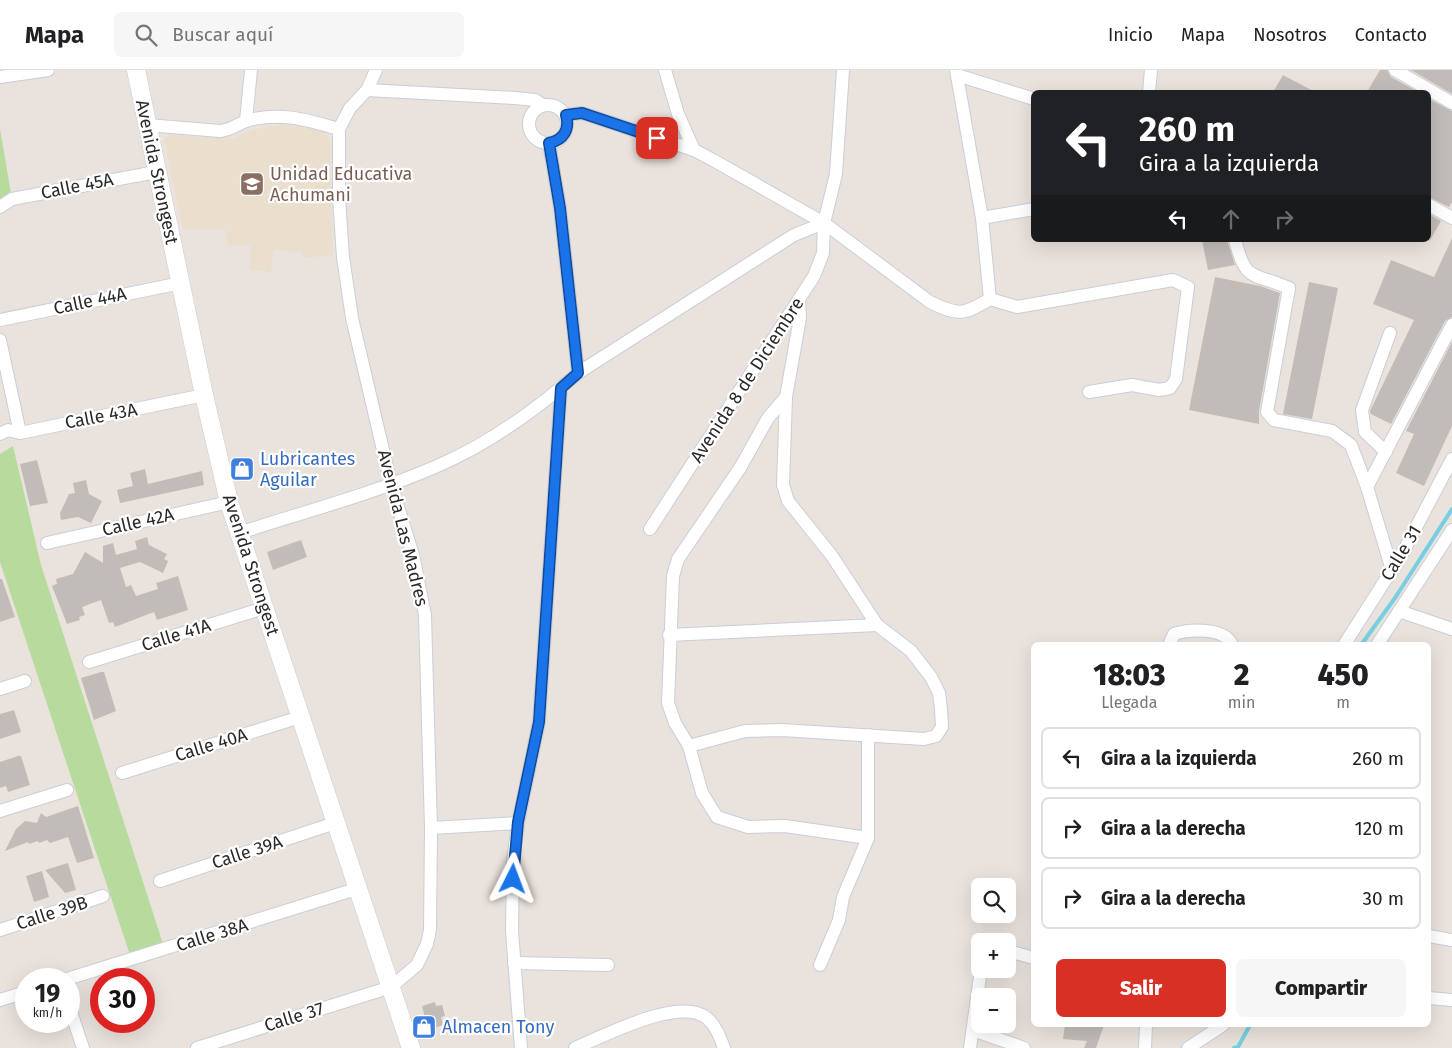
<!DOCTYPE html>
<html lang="es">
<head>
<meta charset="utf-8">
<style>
	body { margin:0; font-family:"Fira Sans",sans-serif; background:#f6f6f6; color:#202124; height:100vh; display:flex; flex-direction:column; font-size:19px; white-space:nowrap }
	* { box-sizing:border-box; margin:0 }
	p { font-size:16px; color:#757577 }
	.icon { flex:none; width:28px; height:28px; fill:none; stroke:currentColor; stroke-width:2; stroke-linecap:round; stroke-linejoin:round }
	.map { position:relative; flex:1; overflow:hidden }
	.panel { position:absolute; left:1031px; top:572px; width:400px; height:385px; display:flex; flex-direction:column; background:#fff; border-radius:8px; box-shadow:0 5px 20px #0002 }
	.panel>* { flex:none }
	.hud { position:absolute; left:1031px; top:20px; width:400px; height:152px; border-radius:8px; box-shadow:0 5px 20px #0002; background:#202124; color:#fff; overflow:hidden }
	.controls { position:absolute; left:971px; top:808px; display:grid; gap:10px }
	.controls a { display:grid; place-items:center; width:45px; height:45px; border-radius:8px; background:#fff; box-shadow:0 5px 20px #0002; font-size:25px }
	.speed { position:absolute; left:15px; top:898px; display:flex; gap:10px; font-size:25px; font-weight:700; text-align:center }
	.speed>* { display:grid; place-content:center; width:65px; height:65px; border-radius:50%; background:#fff; box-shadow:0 5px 20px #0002; line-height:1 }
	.speed small { font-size:12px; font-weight:400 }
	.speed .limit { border:8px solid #d22; background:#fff; color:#111 }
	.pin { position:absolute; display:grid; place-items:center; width:42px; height:42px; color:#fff; margin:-21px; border-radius:10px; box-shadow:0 2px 8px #0006 }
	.me { position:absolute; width:55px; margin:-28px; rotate:3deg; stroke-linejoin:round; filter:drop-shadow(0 0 4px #0008) }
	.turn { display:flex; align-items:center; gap:18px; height:105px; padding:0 25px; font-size:22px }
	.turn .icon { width:65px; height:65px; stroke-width:2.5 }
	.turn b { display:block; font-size:35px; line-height:42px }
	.lanes { display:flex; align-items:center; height:48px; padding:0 25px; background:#0003; justify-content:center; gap:25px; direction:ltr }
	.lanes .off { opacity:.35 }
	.eta { display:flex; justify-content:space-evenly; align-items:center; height:85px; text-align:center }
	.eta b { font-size:30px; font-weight:800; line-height:35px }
	.action { display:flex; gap:10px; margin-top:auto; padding:10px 25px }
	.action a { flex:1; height:58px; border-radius:8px; background:#d93025; color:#fff; font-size:20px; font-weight:800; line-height:58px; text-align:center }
	.action a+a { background:#f6f6f6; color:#202124 }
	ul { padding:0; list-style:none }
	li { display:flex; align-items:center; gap:15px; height:62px; margin:0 10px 8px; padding:0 15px; border:2px solid #e0e0e0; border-radius:8px }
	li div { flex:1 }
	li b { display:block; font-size:19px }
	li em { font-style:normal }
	header { display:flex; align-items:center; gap:30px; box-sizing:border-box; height:70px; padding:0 25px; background:#fff; border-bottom:1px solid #e0e0e0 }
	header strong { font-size:24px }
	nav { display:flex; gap:28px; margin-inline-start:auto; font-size:18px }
	.search { width:350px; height:45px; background:#f6f6f6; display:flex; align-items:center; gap:12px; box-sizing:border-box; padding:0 18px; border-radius:8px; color:#757577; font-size:19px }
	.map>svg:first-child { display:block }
</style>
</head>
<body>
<header>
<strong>Mapa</strong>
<div class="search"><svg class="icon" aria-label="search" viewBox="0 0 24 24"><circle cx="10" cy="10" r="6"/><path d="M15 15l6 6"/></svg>Buscar aquí</div>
<nav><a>Inicio</a><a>Mapa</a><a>Nosotros</a><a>Contacto</a></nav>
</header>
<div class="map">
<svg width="1452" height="978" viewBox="0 0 1452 978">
	<rect width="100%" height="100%" fill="#eae2dc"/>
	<path fill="#eadecc" d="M 283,54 L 323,61 L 330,70 L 333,186 L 303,187 L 302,182 L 273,180 L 271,202 L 250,199 L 250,175 L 228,176 L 225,159 L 183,159 L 164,70 L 169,65 L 234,68 L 253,60 Z"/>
	<g fill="#b7db9d">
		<path d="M 0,59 L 12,129 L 0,142 Z"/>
		<path d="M 13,376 L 41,495 L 164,877 L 131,888 L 0,492 L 0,384 Z"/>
	</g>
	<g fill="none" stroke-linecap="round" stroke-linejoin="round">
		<g stroke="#78cfe2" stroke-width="4">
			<path d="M 1361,575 L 1395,528 L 1452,439"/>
			<path d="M 1234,978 L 1238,977 L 1250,955"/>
		</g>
	</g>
	<g fill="#c2bcb8">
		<path d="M 1380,0 L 1387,0 L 1391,7 L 1418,22 L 1367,22 Z"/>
		<path d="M 1411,0 L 1452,0 L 1452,24 Z"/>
		<path d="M 1283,5 L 1315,22 L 1273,22 Z"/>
		<path d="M 1429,29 L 1452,41 L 1452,132 L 1449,137 L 1429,127 Z"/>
		<path d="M 1429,144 L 1441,151 L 1429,172 Z"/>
		<path d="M 1452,168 L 1452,247 L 1445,251 L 1391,354 L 1371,344 L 1370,341 L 1414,250 L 1373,234 L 1391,190 L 1434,207 Z"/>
		<path d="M 1202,170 L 1227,170 L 1235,195 L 1208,200 Z"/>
		<path d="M 1215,207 L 1260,216 L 1280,223 L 1259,341 L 1259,354 L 1189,340 Z"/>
		<path d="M 1309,212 L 1338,218 L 1312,349 L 1283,344 Z"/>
		<path d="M 1452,272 L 1452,356 L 1424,416 L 1396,403 L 1414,364 L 1406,361 Z"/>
		<path d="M 37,390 L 48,433 L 30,436 L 20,394 Z"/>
		<path d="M 248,392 L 250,402 L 236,405 L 234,395 Z"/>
		<path d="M 145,399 L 148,414 L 202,401 L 204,415 L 120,433 L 117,420 L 133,416 L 130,403 Z"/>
		<path d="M 86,410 L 89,424 L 102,431 L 91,453 L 78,447 L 61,450 L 60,443 L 69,424 L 75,423 L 73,413 Z"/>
		<path d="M 147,467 L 149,475 L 167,484 L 164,489 L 168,491 L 163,503 L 140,492 L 120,498 L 126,517 L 131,515 L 136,526 L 158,519 L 156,513 L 178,506 L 188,540 L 157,550 L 154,542 L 115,557 L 113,552 L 109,553 L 101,530 L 82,537 L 85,545 L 79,547 L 80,550 L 67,554 L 52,516 L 57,514 L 56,509 L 73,504 L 85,482 L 103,493 L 103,476 L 113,473 L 116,485 L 137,479 L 135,471 Z"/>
		<path d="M 301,470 L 307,487 L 273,500 L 267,482 Z"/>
		<path d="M 0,509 L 2,509 L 15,547 L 0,552 Z"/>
		<path d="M 101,602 L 104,602 L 116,641 L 94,650 L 81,608 Z"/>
		<path d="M 14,640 L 21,662 L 0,669 L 0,644 Z"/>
		<path d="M 18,686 L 21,686 L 30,715 L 8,722 L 6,716 L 0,718 L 0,692 Z"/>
		<path d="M 78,736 L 94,788 L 77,793 L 68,767 L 50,773 L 47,770 L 39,773 L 38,771 L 29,774 L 28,772 L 5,781 L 16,759 L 25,751 L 37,753 L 41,743 L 46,747 Z"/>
		<path d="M 68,793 L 76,820 L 65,823 L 45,800 Z"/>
		<path d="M 42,801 L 49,827 L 34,832 L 26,806 Z"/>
		<path d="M 435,932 L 436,936 L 442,935 L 445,946 L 441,947 L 443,955 L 428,960 L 422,936 Z"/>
		<path d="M 1065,955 L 1104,955 L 1096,978 L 1084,978 L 1087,971 L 1063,969 Z"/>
	</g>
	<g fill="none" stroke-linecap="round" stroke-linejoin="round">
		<defs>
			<g id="street">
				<path d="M 665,0 L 678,44 L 694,80"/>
				<path d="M 956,0 L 982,148 L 990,229"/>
				<path d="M 1395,0 L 1452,33"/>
				<path d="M 957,5 L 1034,29"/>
				<path d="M 0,7 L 48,0"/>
				<path d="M 367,20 L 515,28 L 535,30 L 543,35"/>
				<path d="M 1149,22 L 1151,0"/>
				<circle cx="548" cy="54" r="19"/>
				<path d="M 566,45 L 582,43 L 694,80 L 713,90 L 824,153 L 930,232 C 959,246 963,245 990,229 L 1017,237 L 1173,210 L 1188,217 L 1176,309 L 1170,318 L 1159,320 L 1132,315 L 1089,322"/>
				<path d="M 246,51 L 251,0"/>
				<path d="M 147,55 L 220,61 C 232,60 239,53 249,50 C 284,42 306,50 339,59"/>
				<path d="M 549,73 L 560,138 L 578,303"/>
				<path d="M 1429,135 L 1452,148"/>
				<path d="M 0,137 L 12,129 L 156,102"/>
				<path d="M 982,148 L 1034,139"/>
				<path d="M 1235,170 C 1246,213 1252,202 1289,218 L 1267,342 L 1274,350 L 1332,361 L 1351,375 L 1367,417"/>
				<path d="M 0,250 L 181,213"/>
				<path d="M 0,270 L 20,363"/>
				<path d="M 786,327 L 768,348 L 740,398 L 678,489 L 673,506 L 668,633 L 675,653 L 689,676 L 702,723 L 717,747 L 748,757 L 785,756 L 868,768"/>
				<path d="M 0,364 L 8,360 L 20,363 L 204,325"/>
				<path d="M 1386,382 L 1365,362 L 1362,340 L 1390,263"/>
				<path d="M 650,459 L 814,206 L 823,183 L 824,153 L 836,104 L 843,0"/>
				<path d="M 239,463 C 304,442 372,424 435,397 C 487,375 536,340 578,303 L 794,165 L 824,153"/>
				<path d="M 47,473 L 229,432"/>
				<path d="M 1392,500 L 1367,417 L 1452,255"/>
				<path d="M 1399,541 L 1452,559"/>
				<path d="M 669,565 L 877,555"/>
				<path d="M 1169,575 L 1174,564 C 1189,559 1225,557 1232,575"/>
				<path d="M 1344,575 L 1402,484 L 1452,389"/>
				<path d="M 1377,575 L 1452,460"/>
				<path d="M 89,592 L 264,538"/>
				<path d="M 0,619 L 25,611"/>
				<path d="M 689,676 L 745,661 L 782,660 L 924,669 L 936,666 L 942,657 L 941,639 L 939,623 L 931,607 L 911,581 L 877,555 L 832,486 L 788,431 L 783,415 L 786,327 L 800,248 L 799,229"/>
				<path d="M 122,703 L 300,647"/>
				<path d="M 0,741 L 67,720"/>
				<path d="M 431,758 L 518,753"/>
				<path d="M 160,811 L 335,753"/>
				<path d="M 0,860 L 103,826"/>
				<path d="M 1429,866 L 1452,870"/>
				<path d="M 1008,881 L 1034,888"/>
				<path d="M 514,893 L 608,895"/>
				<path d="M 820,895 L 839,850 L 843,827 L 868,768 L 868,665"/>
				<path d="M 67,909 L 356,819"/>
				<path d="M 1429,928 L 1452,930"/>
				<path d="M 0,930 L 26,922"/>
				<path d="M 69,936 L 83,978"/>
				<path d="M 973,960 L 1024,978"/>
				<path d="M 197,978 L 391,917 L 417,895 L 427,874 L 430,860 L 431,758 L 425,545 L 413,485 L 391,414 L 352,248 L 343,187 L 339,128 L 339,59 L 350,38 L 367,20 L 376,0"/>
				<path d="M 521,978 L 512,861 L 513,792 L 518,753 L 539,652 L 561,318"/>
				<path d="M 575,978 C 604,966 679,926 707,948 C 716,956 720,967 724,978"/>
				<path d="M 970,978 L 981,899"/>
				<path d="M 1145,978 L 1146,955"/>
				<path d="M 1188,978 L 1223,955"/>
			</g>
			<path id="secondary" d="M 136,0 L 204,325 L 229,432 L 411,978"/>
		</defs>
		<use href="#street" stroke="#caced9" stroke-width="14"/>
		<use href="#secondary" stroke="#caced9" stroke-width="19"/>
		<use href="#street" stroke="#fff" stroke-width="12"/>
		<use href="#secondary" stroke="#fff" stroke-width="18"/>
	</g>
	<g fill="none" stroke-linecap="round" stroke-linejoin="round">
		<defs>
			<path id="route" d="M 513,809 L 518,752 L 539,652 L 561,318 L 578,303 L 560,138 L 549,73 C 564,70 570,59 566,45 L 582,43 L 657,68"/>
		</defs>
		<use href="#route" stroke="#114b97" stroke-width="12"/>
		<use href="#route" stroke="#1a73e8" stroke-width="9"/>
	</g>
	<defs>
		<symbol id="school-square" viewBox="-11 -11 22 22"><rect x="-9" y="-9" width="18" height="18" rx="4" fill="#8d6e63" stroke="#fff"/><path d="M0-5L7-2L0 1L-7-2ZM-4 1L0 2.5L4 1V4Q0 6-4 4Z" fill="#fff"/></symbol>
		<symbol id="shop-square" viewBox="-11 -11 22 22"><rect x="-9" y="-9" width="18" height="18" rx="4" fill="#3f7fe0" stroke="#fff"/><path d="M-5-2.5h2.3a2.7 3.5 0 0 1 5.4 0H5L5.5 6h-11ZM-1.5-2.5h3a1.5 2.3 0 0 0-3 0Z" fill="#fff"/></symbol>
	</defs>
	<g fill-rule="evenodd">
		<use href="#school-square" x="238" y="100" width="28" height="28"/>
		<use href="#shop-square" x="228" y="385" width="28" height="28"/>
		<use href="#shop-square" x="410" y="943" width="28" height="28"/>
	</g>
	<g text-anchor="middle" stroke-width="4.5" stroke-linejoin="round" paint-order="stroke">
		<g font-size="18" fill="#292929" stroke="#fff">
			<text transform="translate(157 102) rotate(78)" y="6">Avenida Strongest</text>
			<text transform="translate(77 116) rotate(-11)" y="6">Calle 45A</text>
			<text transform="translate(90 231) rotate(-12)" y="6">Calle 44A</text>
			<text transform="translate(747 310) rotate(-57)" y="6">Avenida 8 de Diciembre</text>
			<text transform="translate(101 346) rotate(-11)" y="6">Calle 43A</text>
			<text transform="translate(138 452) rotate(-13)" y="6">Calle 42A</text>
			<text transform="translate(403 458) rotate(76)" y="6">Avenida Las Madres</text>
			<text transform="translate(1401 483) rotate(-59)" y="6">Calle 31</text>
			<text transform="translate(251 495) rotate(72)" y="6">Avenida Strongest</text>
			<text transform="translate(176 565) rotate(-17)" y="6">Calle 41A</text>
			<text transform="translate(211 675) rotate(-17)" y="6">Calle 40A</text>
			<text transform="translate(247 782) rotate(-18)" y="6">Calle 39A</text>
			<text transform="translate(52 843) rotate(-18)" y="6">Calle 39B</text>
			<text transform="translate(212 865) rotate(-17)" y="6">Calle 38A</text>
			<text transform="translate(294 947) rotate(-17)" y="6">Calle 37</text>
		</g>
		<g font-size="18" fill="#785e54" stroke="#fff" text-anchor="start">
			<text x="270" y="110">Unidad Educativa<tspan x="270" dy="21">Achumani</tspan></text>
		</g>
		<g font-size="18" fill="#366cbe" stroke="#fff" text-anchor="start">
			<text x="260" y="395">Lubricantes<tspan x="260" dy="21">Aguilar</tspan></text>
			<text x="442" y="963">Almacen Tony</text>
		</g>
	</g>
</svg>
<div class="controls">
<a><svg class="icon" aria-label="search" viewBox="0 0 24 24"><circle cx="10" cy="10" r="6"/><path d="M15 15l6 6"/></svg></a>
<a>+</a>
<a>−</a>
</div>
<div class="speed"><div>19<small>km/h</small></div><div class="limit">30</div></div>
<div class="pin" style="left:657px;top:68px;background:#d93025"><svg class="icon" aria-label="arrive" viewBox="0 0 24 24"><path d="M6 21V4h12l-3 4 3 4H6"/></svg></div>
<svg class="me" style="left:513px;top:809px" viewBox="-20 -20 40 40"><path d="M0-17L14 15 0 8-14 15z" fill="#1a73e8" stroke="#fff" stroke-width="4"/></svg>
<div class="hud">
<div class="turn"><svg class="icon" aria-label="left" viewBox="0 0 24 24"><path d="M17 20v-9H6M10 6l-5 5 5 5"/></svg><div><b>260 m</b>Gira a la izquierda</div></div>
<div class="lanes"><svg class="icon" aria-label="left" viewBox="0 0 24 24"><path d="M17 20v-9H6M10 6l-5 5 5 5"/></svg><svg class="icon off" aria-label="ahead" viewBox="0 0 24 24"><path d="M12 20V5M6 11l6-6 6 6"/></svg><svg class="icon off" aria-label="right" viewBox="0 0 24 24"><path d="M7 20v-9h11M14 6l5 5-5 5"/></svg></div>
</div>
<section class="panel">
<div class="eta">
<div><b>18:03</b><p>Llegada</p></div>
<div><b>2</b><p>min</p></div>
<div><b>450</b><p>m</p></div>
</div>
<ul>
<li><svg class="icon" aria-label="left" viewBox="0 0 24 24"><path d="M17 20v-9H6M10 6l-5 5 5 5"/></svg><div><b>Gira a la izquierda</b></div><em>260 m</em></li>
<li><svg class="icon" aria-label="right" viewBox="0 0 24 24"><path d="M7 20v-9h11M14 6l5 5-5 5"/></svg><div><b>Gira a la derecha</b></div><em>120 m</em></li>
<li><svg class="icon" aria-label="right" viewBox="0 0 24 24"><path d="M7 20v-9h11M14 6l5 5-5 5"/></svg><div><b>Gira a la derecha</b></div><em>30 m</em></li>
</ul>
<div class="action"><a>Salir</a><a>Compartir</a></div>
</section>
</div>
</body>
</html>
